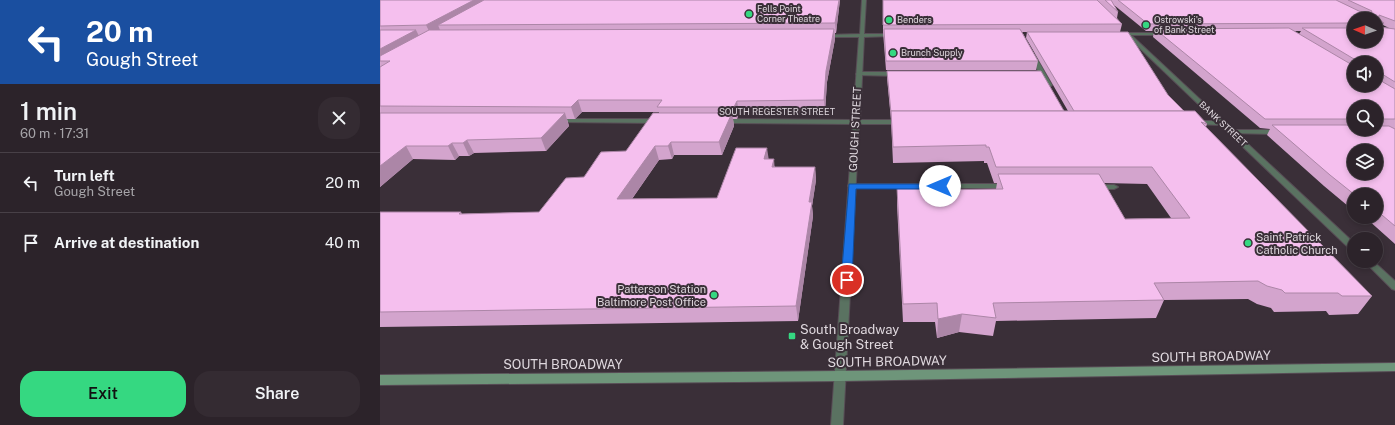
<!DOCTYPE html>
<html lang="en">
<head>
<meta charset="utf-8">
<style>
	body { margin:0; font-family:"Public Sans",sans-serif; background:#342b32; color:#f1f3f6; height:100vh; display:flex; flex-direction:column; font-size:15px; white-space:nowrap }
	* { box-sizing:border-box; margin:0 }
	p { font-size:13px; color:#a6a4a8 }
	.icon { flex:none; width:22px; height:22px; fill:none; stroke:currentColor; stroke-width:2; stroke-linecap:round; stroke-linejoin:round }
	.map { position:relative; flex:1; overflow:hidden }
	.panel { display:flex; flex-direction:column; background:#2c232a; width:380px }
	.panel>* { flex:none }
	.top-card { background:#1a4fa0; color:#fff; overflow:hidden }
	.needle { width:26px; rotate:272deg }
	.buttons { position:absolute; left:967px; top:12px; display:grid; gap:8px }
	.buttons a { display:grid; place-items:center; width:36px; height:36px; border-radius:50%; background:#2c232a; box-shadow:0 2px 6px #0003,0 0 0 1px #484047; font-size:20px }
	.pin { position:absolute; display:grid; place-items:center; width:34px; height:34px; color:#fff; margin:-17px; border:2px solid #fff; border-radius:50%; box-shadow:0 1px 4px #0007 }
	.me { position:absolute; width:44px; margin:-22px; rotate:270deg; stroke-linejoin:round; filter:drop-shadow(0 0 3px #0008) }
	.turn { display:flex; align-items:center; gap:14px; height:84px; padding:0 20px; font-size:18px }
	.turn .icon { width:52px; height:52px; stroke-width:2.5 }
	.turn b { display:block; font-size:28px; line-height:34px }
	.round { display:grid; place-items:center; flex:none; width:42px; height:42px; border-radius:16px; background:#342b32 }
	.head { display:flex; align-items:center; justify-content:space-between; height:68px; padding:0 20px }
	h1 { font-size:24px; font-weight:600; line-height:30px }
	.cta { display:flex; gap:8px; margin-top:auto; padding:8px 20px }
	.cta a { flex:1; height:46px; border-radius:16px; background:#35d881; color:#111; font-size:16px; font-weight:600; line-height:46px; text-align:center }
	.cta a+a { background:#342b32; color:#f1f3f6 }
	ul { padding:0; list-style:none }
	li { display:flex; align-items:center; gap:12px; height:60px; padding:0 20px; border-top:1px solid #484047 }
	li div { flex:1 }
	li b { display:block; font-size:15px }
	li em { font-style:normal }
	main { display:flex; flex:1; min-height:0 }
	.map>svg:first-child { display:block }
</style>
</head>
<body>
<main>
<section class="panel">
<div class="top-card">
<div class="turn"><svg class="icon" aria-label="left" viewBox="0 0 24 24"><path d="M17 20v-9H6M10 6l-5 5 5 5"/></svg><div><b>20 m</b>Gough Street</div></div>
</div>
<div class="head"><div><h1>1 min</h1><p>60 m · 17:31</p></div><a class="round"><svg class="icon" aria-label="close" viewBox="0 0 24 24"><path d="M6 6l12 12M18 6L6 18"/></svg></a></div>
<ul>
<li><svg class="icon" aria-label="left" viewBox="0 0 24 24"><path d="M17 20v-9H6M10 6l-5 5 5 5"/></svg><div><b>Turn left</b><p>Gough Street</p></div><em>20 m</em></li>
<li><svg class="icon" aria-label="arrive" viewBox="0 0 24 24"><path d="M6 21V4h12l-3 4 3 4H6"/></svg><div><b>Arrive at destination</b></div><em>40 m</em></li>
</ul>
<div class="cta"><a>Exit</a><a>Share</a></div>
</section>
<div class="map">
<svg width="1015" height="425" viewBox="0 0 1015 425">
	<rect width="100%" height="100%" fill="#3a2f38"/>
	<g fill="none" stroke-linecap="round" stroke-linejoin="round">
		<defs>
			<g id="service">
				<path d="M 650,54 L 655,55 L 672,85 L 671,86 L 666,85 L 649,55 Z"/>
				<path d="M 479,72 L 518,72 L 521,74 L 518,76 L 477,75 L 476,74 Z"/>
				<path d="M 852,130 L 898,130 L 901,132 L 898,134 L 850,133 L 850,131 Z"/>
				<path d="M 469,184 L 627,184 L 631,186 L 627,188 L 472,188 L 468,186 Z"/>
				<path d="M 714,185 L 734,185 L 738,187 L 734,189 L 714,189 L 713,187 Z"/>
			</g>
			<g id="minor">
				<path d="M 482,0 L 486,0 L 484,34 L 513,34 L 515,35 L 513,36 L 484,37 L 480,120 L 522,120 L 525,122 L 522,124 L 479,124 L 463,425 L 451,425 L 473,124 L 343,123 L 340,121 L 343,119 L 473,120 L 479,37 L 445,37 L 443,36 L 445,35 L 480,34 Z"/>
				<path d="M 737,33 L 785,33 L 785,35 L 751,35 L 974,243 L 974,251 L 971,250 L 840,125 L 813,124 L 812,123 L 815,121 L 836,121 L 746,35 L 737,35 Z"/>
				<path d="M 177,119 L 278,119 L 281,121 L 278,123 L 175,122 L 174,121 Z"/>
				<path d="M 984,261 L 993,261 L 1015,281 L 1015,290 L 1012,289 Z"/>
			</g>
			<path id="secondary" d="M 1015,363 L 1015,371 L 461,381 L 0,385 L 0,375 L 461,371 Z"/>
		</defs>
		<use href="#service" stroke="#584d56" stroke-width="2"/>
		<use href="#minor" stroke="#584d56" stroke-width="2"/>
		<use href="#secondary" stroke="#584d56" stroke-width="2"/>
		<use href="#service" fill="#5a7261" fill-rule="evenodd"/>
		<use href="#minor" fill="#5a7261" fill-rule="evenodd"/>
		<use href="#secondary" fill="#6e957a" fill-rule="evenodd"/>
	</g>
	<g fill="#d3a4cd" fill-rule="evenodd">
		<path d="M 0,0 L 460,0 L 456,33 L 455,33 L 455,39 L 447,82 L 445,112 L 359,113 L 357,119 L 353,119 L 354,126 L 342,155 L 294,155 L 292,159 L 279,160 L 252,199 L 337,198 L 389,159 L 395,167 L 435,167 L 436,180 L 432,206 L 433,216 L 418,321 L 0,327 L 0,212 L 81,212 L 82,214 L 159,212 L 204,177 L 246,151 L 279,113 L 279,112 L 202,112 L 195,119 L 187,119 L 189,126 L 166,151 L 94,153 L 89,156 L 79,156 L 75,160 L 33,159 L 0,187 Z"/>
		<path d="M 503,0 L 1015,0 L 1015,244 L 987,219 L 984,219 L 981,217 L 996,217 L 996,195 L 974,195 L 974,211 L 944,186 L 887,135 L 890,129 L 880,128 L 773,37 L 774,31 L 766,31 L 734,5 L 738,12 L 737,18 L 742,24 L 740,32 L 642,32 L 658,61 L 656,70 L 506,70 L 503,32 ZM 974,19 L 996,41 L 974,41 ZM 1003,25 L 1009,28 L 1002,27 ZM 913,31 L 921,31 L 919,34 ZM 974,63 L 996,63 L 974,85 ZM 974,107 L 996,107 L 996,129 L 974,129 Z"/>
		<path d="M 647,32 L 788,95 L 804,111 L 827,124 L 826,127 L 992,296 L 978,314 L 949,315 L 946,311 L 894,312 L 891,308 L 877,304 L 868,299 L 784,300 L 776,318 L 616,321 L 613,336 L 579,332 L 557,338 L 555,322 L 523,322 L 517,205 L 517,188 L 553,190 L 616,189 L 617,183 L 614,183 L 607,163 L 604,163 L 604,161 L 513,163 L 511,120 L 507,78 L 507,71 L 684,111 L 688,111 L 646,38 ZM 724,183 L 767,184 L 791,218 L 745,219 Z"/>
	</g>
	<g fill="#ac86a7">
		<path d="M 94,0 L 114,0 L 58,25 L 60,30 L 51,35 L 46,25 Z"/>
		<path d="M 459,0 L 460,0 L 456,33 L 455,23 Z"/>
		<path d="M 999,23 L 1004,23 L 1000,30 L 996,31 Z"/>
		<path d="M 454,29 L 455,39 L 447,82 L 445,112 L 444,100 L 446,71 Z"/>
		<path d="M 36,30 L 41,40 L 0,61 L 0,49 Z"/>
		<path d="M 996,74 L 1002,74 L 997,83 L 996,83 Z"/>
		<path d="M 198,100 L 202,112 L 195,119 L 191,107 Z"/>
		<path d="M 357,101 L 359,113 L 357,119 L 354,107 Z"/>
		<path d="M 185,113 L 189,126 L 166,151 L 161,138 Z"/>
		<path d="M 352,113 L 354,126 L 342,155 L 339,142 Z"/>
		<path d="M 87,140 L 94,153 L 89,156 L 83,143 Z"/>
		<path d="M 291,142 L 294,155 L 292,159 L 288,146 Z"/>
		<path d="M 72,143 L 79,156 L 75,160 L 68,146 Z"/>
		<path d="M 26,146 L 33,159 L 0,187 L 0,166 Z"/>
		<path d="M 275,146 L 279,160 L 242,213 L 237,199 Z"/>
		<path d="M 387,148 L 389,161 L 384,159 Z"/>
		<path d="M 394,159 L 395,172 L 392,167 Z"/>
		<path d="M 435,167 L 436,180 L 432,206 L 433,216 L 418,321 L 416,306 L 429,202 Z"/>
		<path d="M 582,314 L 579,332 L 557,338 L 558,319 Z"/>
	</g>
	<g fill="#f5bfee" stroke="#ac86a7" fill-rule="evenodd">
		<path d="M 0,0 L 94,0 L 46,25 L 0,26 Z"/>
		<path d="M 104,0 L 459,0 L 455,23 L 58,25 Z"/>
		<path d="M 503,0 L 717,0 L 742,24 L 503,25 Z"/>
		<path d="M 725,0 L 731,0 L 738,12 Z"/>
		<path d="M 738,0 L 956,0 L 983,13 L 991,13 L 992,11 L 968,0 L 1015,0 L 1015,21 L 999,15 L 999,19 L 1004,23 L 999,23 L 999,27 L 1015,29 L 1015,82 L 1002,74 L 996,74 L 996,63 L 979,63 L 979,62 L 922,28 L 974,28 L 974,41 L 996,41 L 996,19 L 974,19 L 974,23 L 768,24 Z"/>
		<path d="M 909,28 L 974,66 L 974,85 L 996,85 L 996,78 L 1015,89 L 1015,119 L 996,119 L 996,107 L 974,107 L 974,119 L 885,119 L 775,29 Z"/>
		<path d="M 454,29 L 446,71 L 444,100 L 357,101 L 354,107 L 277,107 L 282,100 L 198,100 L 191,107 L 0,106 L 0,67 L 10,61 L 0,61 L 0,56 L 49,30 Z"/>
		<path d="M 504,29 L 640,29 L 658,61 L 506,61 Z"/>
		<path d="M 0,30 L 36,30 L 0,49 Z"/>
		<path d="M 647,32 L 748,32 L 788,95 L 804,111 L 694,111 Z"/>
		<path d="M 507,71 L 661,71 L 684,111 L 511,111 L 511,113 Z"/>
		<path d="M 511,111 L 815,111 L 827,124 L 821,122 L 992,296 L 962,296 L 958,293 L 905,293 L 902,290 L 887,286 L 878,281 L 774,283 L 784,300 L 613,303 L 616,318 L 582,314 L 558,319 L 557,303 L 523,304 L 517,188 L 553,187 L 553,190 L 623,189 L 618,174 L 719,174 L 745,219 L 810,218 L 772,167 L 616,167 L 609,147 L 606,147 L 606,145 L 513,147 Z"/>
		<path d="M 0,113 L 185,113 L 161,138 L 87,140 L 83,143 L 72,143 L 68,146 L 26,146 L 0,166 Z"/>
		<path d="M 273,113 L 352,113 L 339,142 L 291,142 L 288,146 L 275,146 L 237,199 L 337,198 L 356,148 L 387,148 L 384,159 L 394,159 L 392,167 L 435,167 L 429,202 L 432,202 L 416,306 L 0,312 L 0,212 L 81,212 L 79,214 L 159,212 L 186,178 L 204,177 L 221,152 L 246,151 Z"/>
		<path d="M 892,125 L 974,125 L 974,129 L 996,129 L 996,126 L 1009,126 L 1015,129 L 1015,226 L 996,210 L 996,195 L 975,195 L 950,175 ZM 974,151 L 996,151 L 996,173 L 974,173 Z"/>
	</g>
	<path fill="#1a73e8" stroke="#114b97" d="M 469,184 L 560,184 L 564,186 L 560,189 L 476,189 L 472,280 L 470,283 L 463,283 L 461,280 Z"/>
	<g fill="#35d881" stroke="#3a2f38" stroke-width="1.5">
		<circle cx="369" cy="14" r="4"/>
		<circle cx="509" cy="20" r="4"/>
		<circle cx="766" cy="25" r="4"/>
		<circle cx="513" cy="53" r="4"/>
		<circle cx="868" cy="243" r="4"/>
		<circle cx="334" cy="295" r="4"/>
		<rect x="408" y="332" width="8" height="8" rx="2"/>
	</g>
	<g text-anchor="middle" stroke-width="4" stroke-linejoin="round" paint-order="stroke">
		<g font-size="9" fill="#dfd8de" stroke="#3a2f38" text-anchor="start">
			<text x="377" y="12">Fells Point<tspan x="377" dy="10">Corner Theatre</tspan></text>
			<text x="517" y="23">Benders</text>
			<text x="774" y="23">Ostrowski's<tspan x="774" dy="10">of Bank Street</tspan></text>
			<text x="521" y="56">Brunch Supply</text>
		</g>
		<g font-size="9" fill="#dfd8de" stroke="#3a2f38">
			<text x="397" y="115">SOUTH REGESTER STREET</text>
			<text transform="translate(843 124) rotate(43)" y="3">BANK STREET</text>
		</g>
		<g font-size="11" fill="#dfd8de" stroke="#3a2f38">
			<text transform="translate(475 129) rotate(-87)" y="4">GOUGH STREET</text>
		</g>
		<g font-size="11" fill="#dfd8de" stroke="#3a2f38" text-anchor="start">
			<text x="876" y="241">Saint Patrick<tspan x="876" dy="13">Catholic Church</tspan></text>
			<text x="326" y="293" text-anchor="end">Patterson Station<tspan x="326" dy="13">Baltimore Post Office</tspan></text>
		</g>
		<g font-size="13" fill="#dfd8de" stroke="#3a2f38" text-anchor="start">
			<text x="420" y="334">South Broadway<tspan x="420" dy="15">&amp; Gough Street</tspan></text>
		</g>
		<g font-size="13" fill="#dfd8de" stroke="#3a2f38">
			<text transform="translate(831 356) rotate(-1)" y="5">SOUTH BROADWAY</text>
			<text transform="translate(507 361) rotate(-1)" y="5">SOUTH BROADWAY</text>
			<text x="183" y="369">SOUTH BROADWAY</text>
		</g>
	</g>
</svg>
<div class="buttons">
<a><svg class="needle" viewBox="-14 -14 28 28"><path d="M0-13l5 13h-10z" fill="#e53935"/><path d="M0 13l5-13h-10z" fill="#a6a4a8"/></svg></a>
<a><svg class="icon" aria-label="sound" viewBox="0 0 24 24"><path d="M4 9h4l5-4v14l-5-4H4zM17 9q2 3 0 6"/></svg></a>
<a><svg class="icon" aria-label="search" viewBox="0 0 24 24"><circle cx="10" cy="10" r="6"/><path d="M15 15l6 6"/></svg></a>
<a><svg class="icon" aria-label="layers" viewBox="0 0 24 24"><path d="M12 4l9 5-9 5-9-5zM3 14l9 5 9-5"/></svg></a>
<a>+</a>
<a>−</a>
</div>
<div class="pin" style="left:467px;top:280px;background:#d93025"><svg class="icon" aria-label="arrive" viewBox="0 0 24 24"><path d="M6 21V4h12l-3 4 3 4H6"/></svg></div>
<svg class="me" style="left:560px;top:186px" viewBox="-20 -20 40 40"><circle r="19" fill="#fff"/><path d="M0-13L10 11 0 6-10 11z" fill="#1a73e8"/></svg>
</div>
</main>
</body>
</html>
